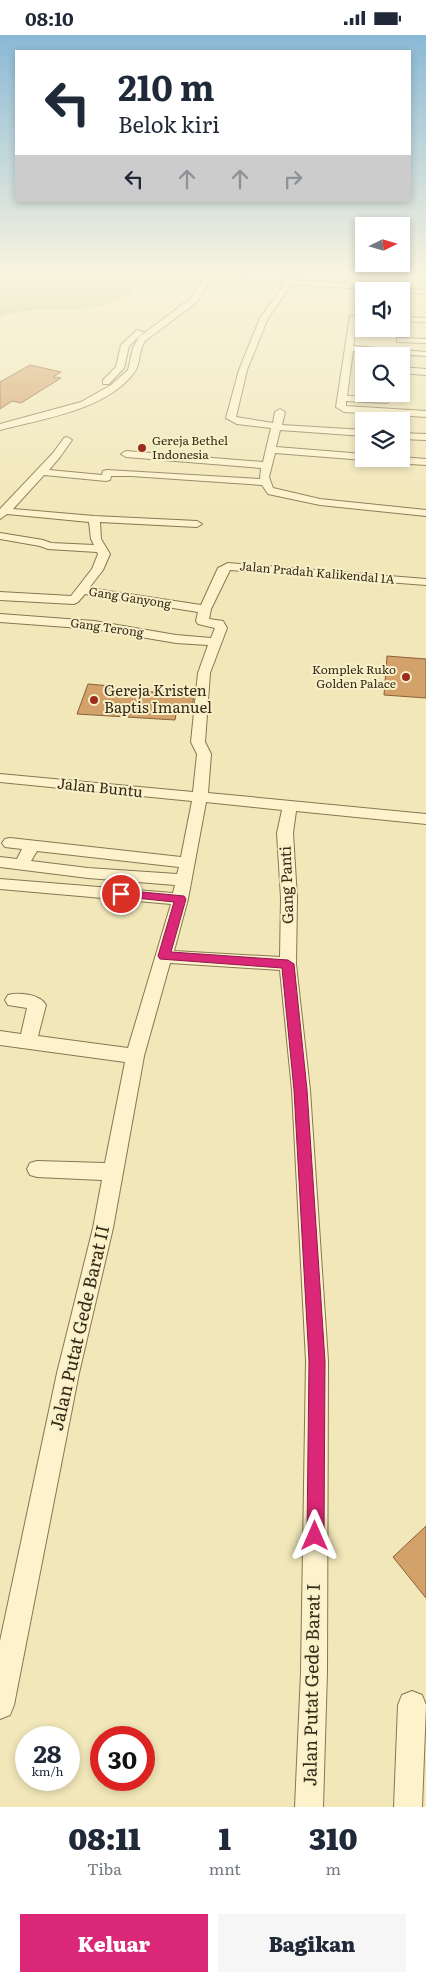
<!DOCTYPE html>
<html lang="id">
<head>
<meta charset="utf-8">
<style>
	body { margin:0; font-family:Literata,serif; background:#f6f6f7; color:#1f2937; height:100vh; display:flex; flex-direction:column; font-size:19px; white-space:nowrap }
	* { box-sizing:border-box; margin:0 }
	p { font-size:16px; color:#747a83 }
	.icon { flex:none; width:28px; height:28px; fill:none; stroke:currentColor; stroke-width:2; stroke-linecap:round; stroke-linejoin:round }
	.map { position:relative; height:1772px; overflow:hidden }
	.panel { display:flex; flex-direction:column; background:#fff; flex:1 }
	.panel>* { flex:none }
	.top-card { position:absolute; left:15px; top:15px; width:396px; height:152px; border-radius:0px; box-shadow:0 2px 8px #0003; background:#fff; color:#1f2937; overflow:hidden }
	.needle { width:32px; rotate:85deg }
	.buttons { position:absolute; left:355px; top:182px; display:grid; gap:10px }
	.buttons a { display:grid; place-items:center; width:55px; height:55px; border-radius:0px; background:#fff; box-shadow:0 2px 8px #0003; font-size:25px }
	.speed { position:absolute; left:15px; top:1691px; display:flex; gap:10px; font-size:25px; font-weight:700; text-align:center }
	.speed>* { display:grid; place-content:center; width:65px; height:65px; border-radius:50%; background:#fff; box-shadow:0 2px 8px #0003; line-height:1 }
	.speed small { font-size:12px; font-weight:400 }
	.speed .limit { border:8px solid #d22; background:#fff; color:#111 }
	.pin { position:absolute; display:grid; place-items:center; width:42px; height:42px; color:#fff; margin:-21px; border:2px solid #fff; border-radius:50%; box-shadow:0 1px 5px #0007 }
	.me { position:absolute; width:55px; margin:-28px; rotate:0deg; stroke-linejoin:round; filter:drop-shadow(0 0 4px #0008) }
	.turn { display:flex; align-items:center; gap:18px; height:105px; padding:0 20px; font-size:22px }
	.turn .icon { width:65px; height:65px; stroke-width:2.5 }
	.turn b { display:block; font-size:35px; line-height:42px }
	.lanes { display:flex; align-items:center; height:48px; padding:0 20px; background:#0003; justify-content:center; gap:25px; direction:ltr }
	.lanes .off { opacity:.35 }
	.eta { display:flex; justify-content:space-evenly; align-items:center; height:85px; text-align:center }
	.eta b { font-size:30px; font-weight:800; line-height:35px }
	.action { display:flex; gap:10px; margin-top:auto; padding:10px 20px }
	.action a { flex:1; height:58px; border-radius:0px; background:#db2777; color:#fff; font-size:20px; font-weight:800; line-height:58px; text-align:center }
	.action a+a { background:#f6f6f7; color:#1f2937 }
	.status { display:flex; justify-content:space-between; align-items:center; height:35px; padding:0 25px; background:#fff; direction:ltr }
	.status svg { height:14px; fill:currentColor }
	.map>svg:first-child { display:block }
</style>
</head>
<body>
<div class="status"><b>08:10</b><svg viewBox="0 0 49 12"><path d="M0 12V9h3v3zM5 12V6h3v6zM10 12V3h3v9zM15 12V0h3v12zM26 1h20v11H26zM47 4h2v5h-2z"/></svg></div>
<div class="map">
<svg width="426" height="1772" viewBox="0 0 426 1772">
	<rect width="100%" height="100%" fill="#f1e7b8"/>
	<path fill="#c0d08c" d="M 0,239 L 120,239 L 133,248 L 132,256 C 89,287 44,265 0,282 Z"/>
	<g fill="#d3a26b" stroke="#8a6136">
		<path d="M 30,330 L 61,337 L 53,342 L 61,343 L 21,368 L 12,366 L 0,374 L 0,347 Z"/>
		<path d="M 387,621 L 426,624 L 426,663 L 384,660 Z"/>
		<path d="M 88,649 L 111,651 L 109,655 L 194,659 L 192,674 L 177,673 L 175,685 L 77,679 Z"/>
		<path d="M 426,1491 L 426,1563 L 393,1522 Z"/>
	</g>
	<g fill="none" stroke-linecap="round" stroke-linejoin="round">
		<defs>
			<g id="minor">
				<path d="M 207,239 L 214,239 L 196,268 L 145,306 C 138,316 141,329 134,338 C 106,375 42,384 0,395 L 0,389 L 81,367 L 111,350 L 128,335 L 133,313 L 139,302 L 190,264 Z"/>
				<path d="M 404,239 L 411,239 L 402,253 L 426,255 L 426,259 L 292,249 L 268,283 L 247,335 L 236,382 L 273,388 L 275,377 L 280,374 L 285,377 L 282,390 L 364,395 L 364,401 L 280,395 L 276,412 L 364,419 L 364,424 L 368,424 L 364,425 L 275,418 L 269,442 L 273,453 L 320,464 L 426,475 L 426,481 L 320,470 L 268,459 L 262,450 L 131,441 L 111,441 L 110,445 L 106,446 L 44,440 L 13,474 L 94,481 L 197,486 L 202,489 L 197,492 L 100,487 L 101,504 L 110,519 L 103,535 L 89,553 L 201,570 L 218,533 L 228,528 L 426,544 L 426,550 L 230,535 L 211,574 L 209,584 L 223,586 L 227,593 L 210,638 L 205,707 L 211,719 L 208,758 L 426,779 L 426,789 L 296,776 L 293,798 L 297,863 L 296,929 L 310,1055 L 328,1326 L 327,1637 L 323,1772 L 295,1772 L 301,1637 L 306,1326 L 292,1055 L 280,935 L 170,928 L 144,1021 L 113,1193 L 79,1338 L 14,1670 L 10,1680 L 0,1684 L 0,1606 L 57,1338 L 93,1193 L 102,1145 L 37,1142 L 30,1140 L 27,1134 L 30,1128 L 37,1126 L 105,1128 L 125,1027 L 0,1010 L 0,996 L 21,999 L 27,973 L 8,970 L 5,965 L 8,960 C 19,957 40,959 46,970 L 38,1001 L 128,1013 L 171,869 L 0,854 L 0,844 L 173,858 L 175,850 L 88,843 L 0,832 L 0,822 L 17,824 L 22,814 L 5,812 L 2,808 L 5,804 L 10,803 L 181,822 L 192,766 L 0,747 L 0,739 L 193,757 L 197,719 L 191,707 L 198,638 L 208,610 L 176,608 L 94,594 L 0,587 L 0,579 L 94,586 L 176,600 L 211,603 L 215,593 L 198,589 L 196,586 L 198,577 L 85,559 L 78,567 L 74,569 L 0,565 L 0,557 L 71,561 L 92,534 L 98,519 L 97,517 L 48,514 L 40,511 L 0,504 L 0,498 L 43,505 L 51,508 L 94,510 L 91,504 L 89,487 L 7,479 L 0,484 L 0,474 L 53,418 L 64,403 L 67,402 L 72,405 L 60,422 L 49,435 L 102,440 L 103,436 L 107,435 L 260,444 L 261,433 L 126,422 L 121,419 L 126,416 L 263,427 L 271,393 L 237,389 L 226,383 L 239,335 L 260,283 L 285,248 L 246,245 L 242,243 L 243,241 L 394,252 ZM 206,767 L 282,775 L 277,798 L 281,863 L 280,922 L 174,916 L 188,864 ZM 37,816 L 179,832 L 177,839 L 88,833 L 31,826 Z"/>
				<path d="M 350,281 L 364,281 L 364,285 L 357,285 L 353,311 L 426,317 L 426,321 L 353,316 L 347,361 L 387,362 L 391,365 L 387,368 L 346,366 L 346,371 L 426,376 L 426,382 L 344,377 L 336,372 Z"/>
				<path d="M 401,282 L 426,283 L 426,287 L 401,286 Z"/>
				<path d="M 137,295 L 144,297 L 129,311 L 124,333 L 109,349 L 103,349 L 103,345 L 116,332 L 121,310 Z"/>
				<path d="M 397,303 L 426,304 L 426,308 L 400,307 L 397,307 Z"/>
				<path d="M 401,332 L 426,334 L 426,340 L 401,338 Z"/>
				<path d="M 401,398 L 426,399 L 426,405 L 401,404 Z"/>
				<path d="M 401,422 L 426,424 L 426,430 L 380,427 L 375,424 Z"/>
				<path d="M 412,1656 L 422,1660 L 426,1670 L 422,1772 L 394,1772 L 398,1670 L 402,1660 Z"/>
			</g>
		</defs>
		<use href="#minor" stroke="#897652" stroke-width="2"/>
		<use href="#minor" fill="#fcf3cc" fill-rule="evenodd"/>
	</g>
	<linearGradient id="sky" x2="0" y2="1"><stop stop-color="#8ab9d6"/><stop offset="0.49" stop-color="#f9f4df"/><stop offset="1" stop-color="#f9f4df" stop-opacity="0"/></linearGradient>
	<rect width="426" height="487" fill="url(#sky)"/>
	<path fill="#db2777" stroke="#8e194d" d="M 121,855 L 184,861 L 186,864 L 171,917 L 288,925 L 294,929 L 307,1055 L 325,1326 L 324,1501 L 321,1508 L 315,1510 L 309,1508 L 307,1501 L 309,1326 L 294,1055 L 282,933 L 160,924 L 158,921 L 174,867 L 117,861 L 116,859 L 117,856 Z"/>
	<g fill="#9d2b1d" stroke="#f8f0c8" stroke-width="2">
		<circle cx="142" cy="413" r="5"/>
		<circle cx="406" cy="642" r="5"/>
		<circle cx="94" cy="665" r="5"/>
	</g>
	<g text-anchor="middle" stroke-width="4" stroke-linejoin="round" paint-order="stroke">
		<g font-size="12" fill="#362a19" stroke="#f8f0c8" text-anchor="start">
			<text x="152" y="410">Gereja Bethel<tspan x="152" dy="14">Indonesia</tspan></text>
			<text x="396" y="639" text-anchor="end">Komplek Ruko<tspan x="396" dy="14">Golden Palace</tspan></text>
		</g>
		<g font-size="12" fill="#362a19" stroke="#f8f0c8">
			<text transform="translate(317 538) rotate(5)" y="4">Jalan Pradah Kalikendal 1A</text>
			<text transform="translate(130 563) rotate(9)" y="4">Gang Ganyong</text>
			<text transform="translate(107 593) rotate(8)" y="4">Gang Terong</text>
		</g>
		<g font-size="15" fill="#362a19" stroke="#f8f0c8" text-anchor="start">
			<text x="104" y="661">Gereja Kristen<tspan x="104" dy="17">Baptis Imanuel</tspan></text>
		</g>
		<g font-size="15" fill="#362a19" stroke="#f8f0c8">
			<text transform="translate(100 753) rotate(6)" y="5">Jalan Buntu</text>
			<text transform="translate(287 850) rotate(-92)" y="5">Gang Panti</text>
		</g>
		<g font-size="18" fill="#362a19" stroke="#f8f0c8">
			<text transform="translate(80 1293) rotate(-77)" y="6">Jalan Putat Gede Barat II</text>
			<text transform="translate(312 1650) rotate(-89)" y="6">Jalan Putat Gede Barat I</text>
		</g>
	</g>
</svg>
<div class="buttons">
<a><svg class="needle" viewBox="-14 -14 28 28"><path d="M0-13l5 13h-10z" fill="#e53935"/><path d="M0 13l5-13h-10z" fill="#747a83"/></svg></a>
<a><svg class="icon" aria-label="sound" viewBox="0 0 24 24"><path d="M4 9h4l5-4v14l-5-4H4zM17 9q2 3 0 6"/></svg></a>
<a><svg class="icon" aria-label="search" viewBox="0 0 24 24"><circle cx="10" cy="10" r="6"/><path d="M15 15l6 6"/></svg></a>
<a><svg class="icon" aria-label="layers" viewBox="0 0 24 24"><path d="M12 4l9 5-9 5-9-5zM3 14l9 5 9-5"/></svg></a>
</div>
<div class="speed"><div>28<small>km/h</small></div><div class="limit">30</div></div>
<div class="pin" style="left:121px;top:859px;background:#d93025"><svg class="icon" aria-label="arrive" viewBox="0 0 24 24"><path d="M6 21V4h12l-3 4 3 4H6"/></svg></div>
<svg class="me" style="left:315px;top:1501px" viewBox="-20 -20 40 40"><path d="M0-17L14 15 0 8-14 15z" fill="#db2777" stroke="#fff" stroke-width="4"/></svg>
<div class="top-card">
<div class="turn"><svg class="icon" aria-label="left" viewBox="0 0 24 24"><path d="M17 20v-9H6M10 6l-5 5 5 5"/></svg><div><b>210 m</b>Belok kiri</div></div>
<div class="lanes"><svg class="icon" aria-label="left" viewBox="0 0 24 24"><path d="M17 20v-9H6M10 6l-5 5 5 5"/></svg><svg class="icon off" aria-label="ahead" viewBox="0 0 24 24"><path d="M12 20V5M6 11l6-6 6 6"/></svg><svg class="icon off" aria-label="ahead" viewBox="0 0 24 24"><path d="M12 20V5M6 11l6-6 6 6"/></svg><svg class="icon off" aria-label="right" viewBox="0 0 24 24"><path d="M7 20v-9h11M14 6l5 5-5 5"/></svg></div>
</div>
</div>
<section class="panel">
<div class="eta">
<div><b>08:11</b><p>Tiba</p></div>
<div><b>1</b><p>mnt</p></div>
<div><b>310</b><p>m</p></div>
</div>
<div class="action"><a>Keluar</a><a>Bagikan</a></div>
</section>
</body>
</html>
